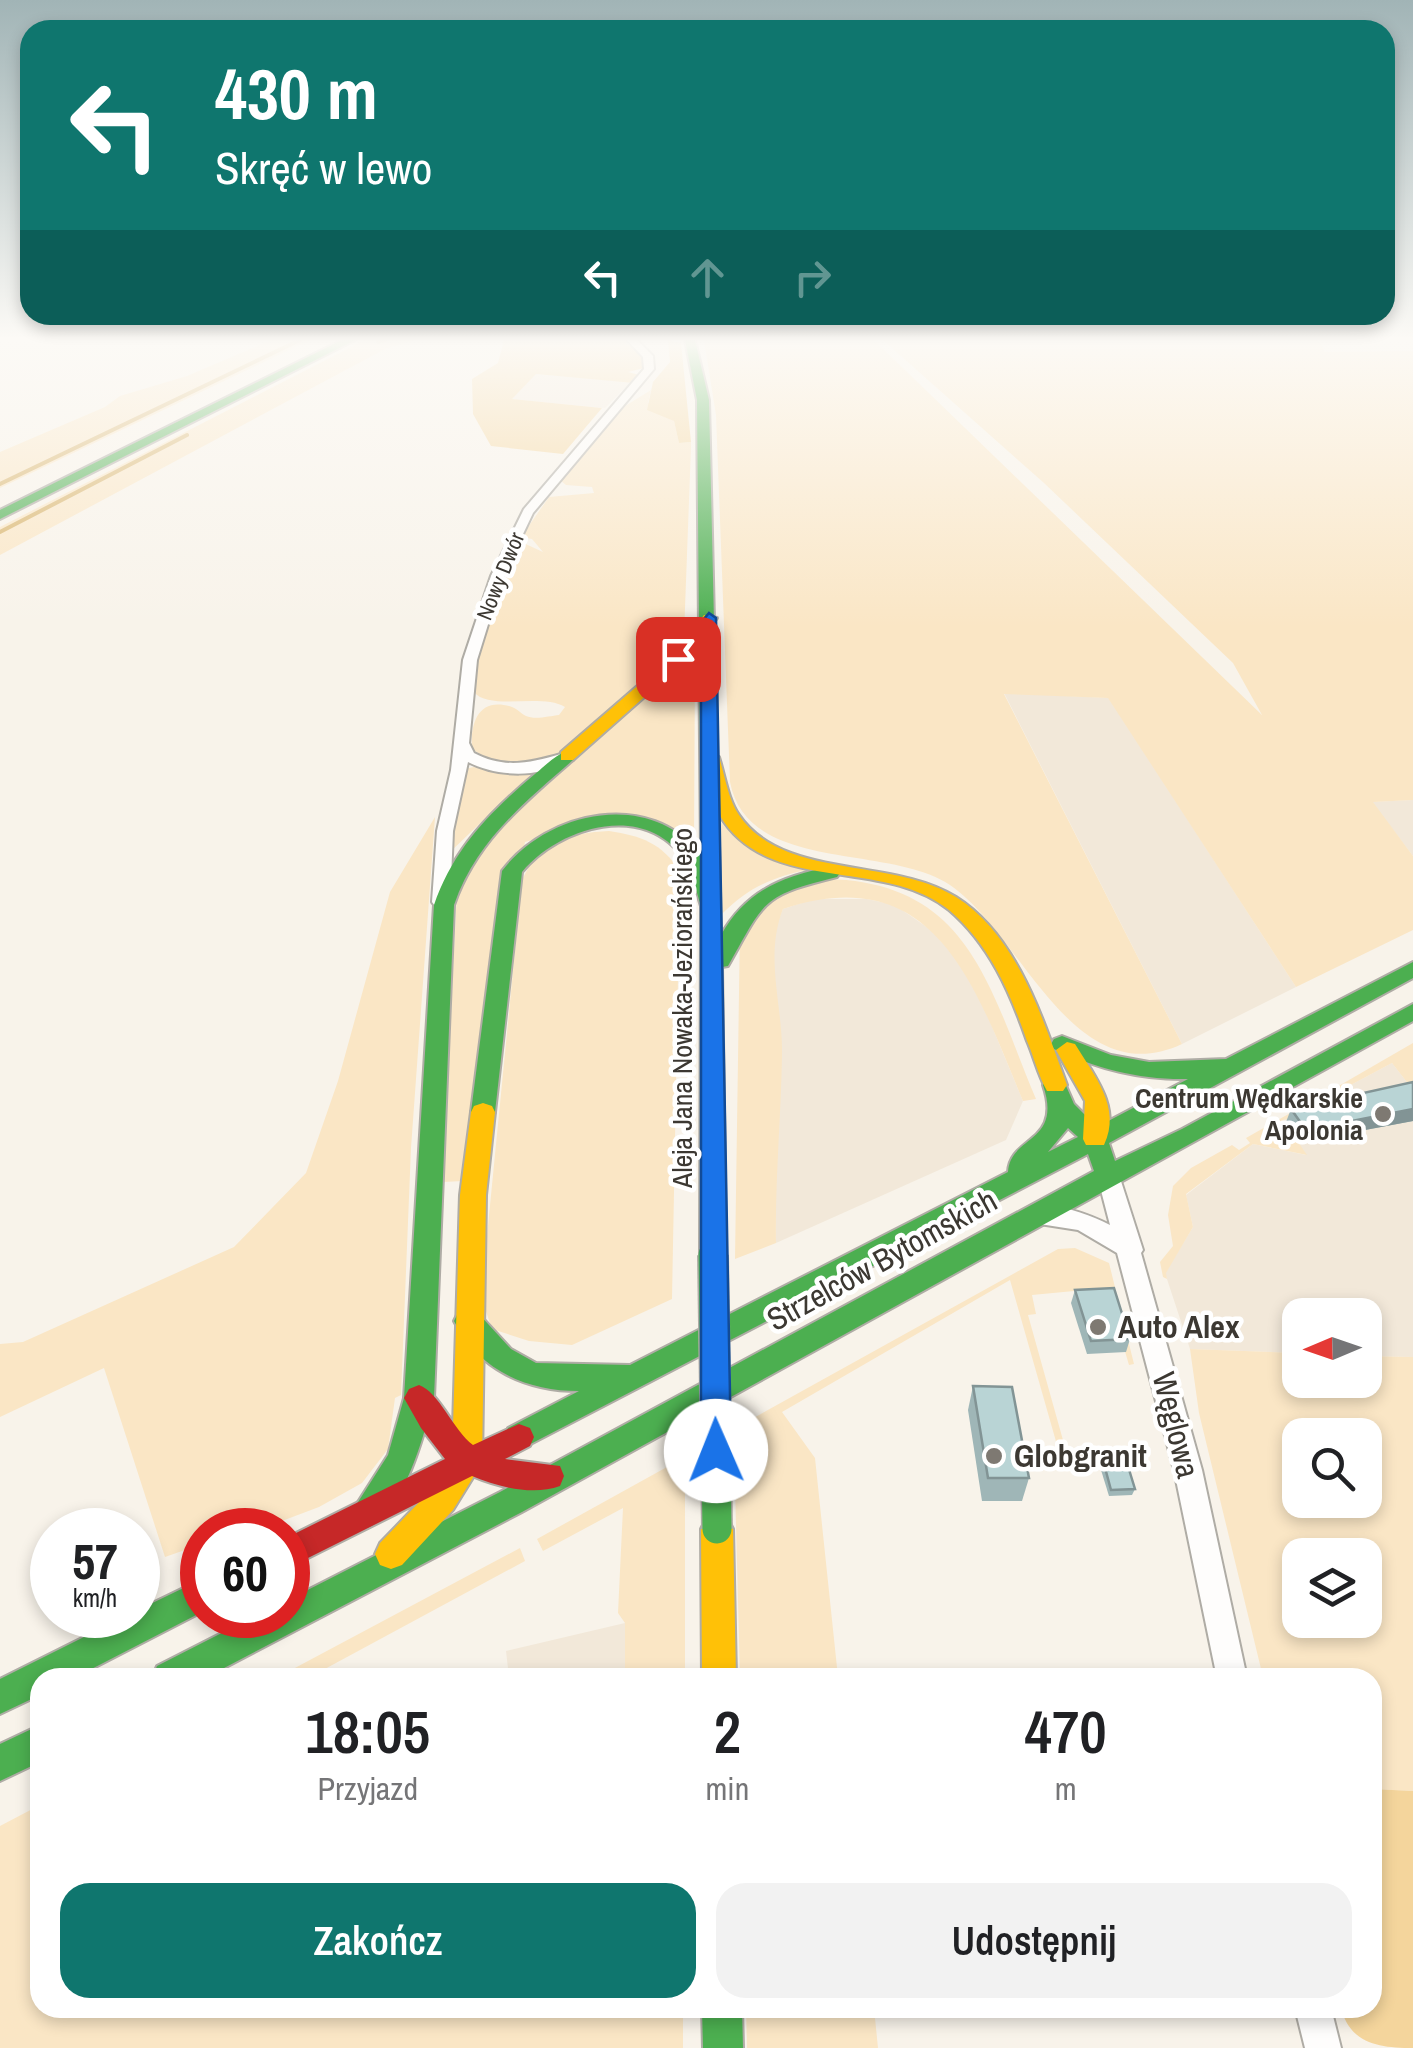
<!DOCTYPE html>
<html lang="pl">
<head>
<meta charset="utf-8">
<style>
	body { margin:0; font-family:"Archivo Narrow",sans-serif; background:#f2f2f2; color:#202124; height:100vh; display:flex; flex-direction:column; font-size:38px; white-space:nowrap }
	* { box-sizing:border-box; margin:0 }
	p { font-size:32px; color:#757577 }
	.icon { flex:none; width:55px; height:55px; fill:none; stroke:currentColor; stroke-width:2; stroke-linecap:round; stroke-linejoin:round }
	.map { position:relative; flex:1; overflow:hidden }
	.sheet { position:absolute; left:30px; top:1668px; width:1352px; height:350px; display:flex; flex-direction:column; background:#fff; border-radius:30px; box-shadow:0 5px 15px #0003 }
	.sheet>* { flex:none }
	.guide { position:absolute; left:20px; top:20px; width:1375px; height:305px; border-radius:30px; box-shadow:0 5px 15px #0003; background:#0f766e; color:#fff; overflow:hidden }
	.needle { width:65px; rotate:268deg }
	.fabs { position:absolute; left:1282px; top:1298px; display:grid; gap:20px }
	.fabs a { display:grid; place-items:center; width:100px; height:100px; border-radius:20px; background:#fff; box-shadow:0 5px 15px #0003; font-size:50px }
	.speed { position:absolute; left:30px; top:1508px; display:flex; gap:20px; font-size:50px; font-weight:700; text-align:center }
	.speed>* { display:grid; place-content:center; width:130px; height:130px; border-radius:50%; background:#fff; box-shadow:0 5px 15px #0003; line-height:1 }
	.speed small { font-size:25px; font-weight:400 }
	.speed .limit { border:15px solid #d22; background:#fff; color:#111 }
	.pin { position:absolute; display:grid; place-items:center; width:85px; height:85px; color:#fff; margin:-42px; border-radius:20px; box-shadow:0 5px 15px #0006 }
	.me { position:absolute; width:110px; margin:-55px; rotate:359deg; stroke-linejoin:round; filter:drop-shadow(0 0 8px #0008) }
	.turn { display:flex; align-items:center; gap:35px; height:210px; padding:0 30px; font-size:45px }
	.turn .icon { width:130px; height:130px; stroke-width:2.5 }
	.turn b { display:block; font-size:70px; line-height:85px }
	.lanes { display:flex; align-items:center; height:95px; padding:0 30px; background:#0003; justify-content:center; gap:50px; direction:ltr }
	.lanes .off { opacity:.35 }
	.eta { display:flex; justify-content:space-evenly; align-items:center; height:170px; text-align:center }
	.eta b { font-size:60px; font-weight:600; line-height:70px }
	.cta { display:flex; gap:20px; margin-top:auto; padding:20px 30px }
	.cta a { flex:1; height:115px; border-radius:30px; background:#0f766e; color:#fff; font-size:40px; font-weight:600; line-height:115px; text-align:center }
	.cta a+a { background:#f2f2f2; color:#202124 }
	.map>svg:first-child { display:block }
</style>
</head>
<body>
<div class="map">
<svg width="1413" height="2048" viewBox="0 0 1413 2048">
	<rect width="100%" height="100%" fill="#f8f3ea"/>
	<g fill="#f2e8d9">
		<path d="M 536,374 L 631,382 L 605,408 L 510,399 Z"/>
		<path d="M 1004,693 L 1109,698 L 1296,987 L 1182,1044 Z"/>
		<path d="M 1413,800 L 1413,856 L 1372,802 Z"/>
		<path d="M 814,899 L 867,899 L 895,905 L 941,937 L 976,988 L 1023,1101 L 1006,1140 L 776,1243 L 772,936 L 783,909 Z"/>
		<path d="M 1392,1063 L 1413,1090 L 1413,1357 L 1365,1356 L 1365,1315 L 1300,1315 L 1300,1353 L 1190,1349 L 1165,1273 L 1193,1227 L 1186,1195 L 1253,1144 L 1306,1155 L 1282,1120 L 1339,1108 L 1332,1095 Z"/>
		<path d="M 625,1623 L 625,1677 L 509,1677 L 506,1651 Z"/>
	</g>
	<g fill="#fae6c5" fill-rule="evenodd">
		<path d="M 271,340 L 310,340 L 0,488 L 0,452 L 105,407 L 120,396 L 187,376 Z"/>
		<path d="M 365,340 L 415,340 L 385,349 L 0,555 L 0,527 Z"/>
		<path d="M 704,340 L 874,340 L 1262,715 L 1233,663 L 1044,483 L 883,340 L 1318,340 L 1325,352 L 1413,351 L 1413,800 L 1373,802 L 1413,856 L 1413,930 L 1296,987 L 1108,698 L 1004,694 L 1182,1044 C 1073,1095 1022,934 950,885 C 887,843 748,874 730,782 L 716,415 Z"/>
		<path d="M 651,390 L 648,403 L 674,421 L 679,443 L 691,442 L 691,447 L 684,635 L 657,666 L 557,756 L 497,765 L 472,749 C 470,722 479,696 512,707 C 518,709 521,714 526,716 C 535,720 550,716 559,715 L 565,707 C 542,693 489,711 474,692 C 474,640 499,589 519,541 L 543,552 L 532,539 L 521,537 L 549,497 L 594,493 L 592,487 L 566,485 L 560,480 L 617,411 Z"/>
		<path d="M 690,657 L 695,659 L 694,842 L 622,816 L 525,842 L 463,1181 L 443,1182 L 457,890 L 496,831 Z"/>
		<path d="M 474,767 L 502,773 L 534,772 L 449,853 L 464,769 Z"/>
		<path d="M 435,817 L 411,1148 L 401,1395 L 395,1398 L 388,1449 L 362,1483 L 319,1507 L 258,1530 L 202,1530 L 202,1544 L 165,1557 L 104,1368 L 0,1417 L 0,1344 L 23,1342 L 234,1247 L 306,1173 L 338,1081 L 390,892 Z"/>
		<path d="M 718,820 L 741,842 L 811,869 C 773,877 748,887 721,915 Z"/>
		<path d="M 609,831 C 642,836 661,843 680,871 L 672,1299 L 572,1345 L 529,1341 L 492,1329 L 481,1297 L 522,880 C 539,842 569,833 609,831 Z"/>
		<path d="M 827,879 C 970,882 989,988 1036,1099 L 1023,1101 C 975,987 936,858 783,909 C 764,957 783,1005 782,1055 C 781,1118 775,1180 776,1243 L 735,1259 L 740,926 C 767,889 783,886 827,879 Z"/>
		<path d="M 1413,1043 L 1413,1090 L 1392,1063 L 1332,1095 L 1330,1091 Z"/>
		<path d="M 1315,1099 L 1324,1111 L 1283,1120 L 1307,1155 L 1253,1144 L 1186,1194 L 1193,1227 L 1166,1273 L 1167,1279 L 1163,1277 L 1160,1262 L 1173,1246 L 1168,1215 L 1173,1186 L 1191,1168 L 1232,1145 L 1239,1150 L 1250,1143 L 1246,1138 Z"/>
		<path d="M 1075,1248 L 1109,1263 L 1134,1364 L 1129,1365 L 1110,1301 L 1099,1301 L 1095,1289 L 1032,1295 L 1036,1314 L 1028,1315 L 1068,1458 L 1061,1459 L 1010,1280 L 782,1412 L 815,1458 L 838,1677 L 740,1677 L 735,1487 L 740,1486 L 739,1426 L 1058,1249 Z"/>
		<path d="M 1190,1349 L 1300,1353 L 1300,1380 L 1365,1380 L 1365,1356 L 1413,1357 L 1413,1791 L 1373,1789 L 1372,1678 L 1263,1677 L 1199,1413 ZM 1300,1435 L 1365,1435 L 1365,1500 L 1300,1500 ZM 1300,1555 L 1365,1555 L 1365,1620 L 1300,1620 Z"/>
		<path d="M 685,1457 L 685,1677 L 625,1677 L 625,1623 L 618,1613 L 623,1508 L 543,1551 L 537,1539 Z"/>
		<path d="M 520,1548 L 525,1561 L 310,1677 L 278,1677 Z"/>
		<path d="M 40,1805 L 40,2008 L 683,2008 L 683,2048 L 0,2048 L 0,1826 Z"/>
		<path d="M 746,2008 L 874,2008 L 878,2048 L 747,2048 Z"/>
	</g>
	<g fill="#f4d59c">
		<path d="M 504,340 L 626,340 L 644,358 L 644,368 L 628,372 L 639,375 L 634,383 L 536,374 L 512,399 L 602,408 L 563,454 L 491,446 L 473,414 L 472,379 L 498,363 Z"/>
		<path d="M 668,340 L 681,343 L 691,442 L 679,443 L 674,421 L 647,410 L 653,382 L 670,362 Z"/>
		<path d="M 1373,1789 L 1413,1791 L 1413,2048 C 1380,2048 1350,2044 1341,2008 L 1372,2008 Z"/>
	</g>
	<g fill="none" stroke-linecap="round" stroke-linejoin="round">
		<g stroke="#d8b36a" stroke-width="4">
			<path d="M 378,342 L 385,340"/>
			<path d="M 0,484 L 300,340"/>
			<path d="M 0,532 L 187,435"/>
		</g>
		<defs>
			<g id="street">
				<path d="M 627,340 L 637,340 L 653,356 L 654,369 L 533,513 L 503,576 L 477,660 L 469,743 L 474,753 C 504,769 530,763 561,754 L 569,759 C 542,779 497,777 468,762 L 453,831 L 450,902 L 441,907 L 435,906 L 432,902 L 437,831 L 451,770 L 463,660 L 491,576 L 524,509 L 644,369 L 643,357 Z"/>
				<path d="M 1108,1167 L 1116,1169 L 1119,1175 L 1143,1250 L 1141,1253 L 1202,1470 L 1247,1678 L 1217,1678 L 1174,1470 L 1117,1253 L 1078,1230 L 1027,1222 L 1023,1216 L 1027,1210 C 1054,1201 1086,1213 1110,1225 L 1097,1175 L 1100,1169 Z"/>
				<path d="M 1295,2008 L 1331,2008 L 1341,2048 L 1305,2048 Z"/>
			</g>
			<g id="fast">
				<path d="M 342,340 L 355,340 L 0,519 L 0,510 Z"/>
				<path d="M 685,340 L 695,340 L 709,400 L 721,935 C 746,891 782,876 830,867 L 840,873 L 837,877 C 760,896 765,901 728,966 L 722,967 L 726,1255 L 722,1262 L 713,1266 L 704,1262 L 700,1255 L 701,906 C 696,891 693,874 685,861 C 646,800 559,827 522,872 L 495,1112 L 492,1118 L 474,1118 L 471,1112 L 502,871 C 547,811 651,788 701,856 L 697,400 Z"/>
				<path d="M 567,751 L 576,756 L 573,760 C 524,803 476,841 454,905 L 434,1398 C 424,1434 404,1513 367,1528 L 356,1523 L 351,1513 L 388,1455 L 404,1398 L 434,905 C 453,849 491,811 535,774 C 545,766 555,755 567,751 Z"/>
				<path d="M 1413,962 L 1413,978 L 1109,1143 L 1115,1161 L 1182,1129 L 1413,1004 L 1413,1021 L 522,1512 L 205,1678 L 152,1678 L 157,1666 L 257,1615 L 288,1615 L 288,1600 L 500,1492 L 1094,1171 L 1088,1154 L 519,1450 L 508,1446 L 504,1437 L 508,1428 L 579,1391 C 526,1391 479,1370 454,1321 L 458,1313 L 468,1309 L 478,1313 L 511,1349 L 536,1363 L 630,1365 L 1008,1172 C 1010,1135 1063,1144 1043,1085 L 1047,1079 L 1063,1079 L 1074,1104 L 1097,1127 L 1188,1079 C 1140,1080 1098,1069 1054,1049 L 1051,1044 L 1054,1039 L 1062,1036 L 1111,1055 L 1149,1062 L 1226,1059 ZM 1068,1128 L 1078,1137 L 1048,1152 Z"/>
				<path d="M 202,1579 L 202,1612 L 74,1678 L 40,1678 L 40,1695 L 0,1714 L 0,1679 L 128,1615 L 138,1615 L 138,1610 Z"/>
				<path d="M 40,1725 L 40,1762 L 0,1781 L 0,1744 Z"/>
				<path d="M 702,2008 L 742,2008 L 743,2048 L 703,2048 Z"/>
			</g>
			<g id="slow">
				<path d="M 704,615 L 717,618 L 684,662 L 573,760 L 561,760 L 561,752 L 672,656 Z"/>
				<path d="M 710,752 L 719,757 C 725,776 728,799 739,815 C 783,880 893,857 956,897 C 1018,936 1043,1020 1067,1085 L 1063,1091 L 1047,1091 C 1038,1075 1034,1057 1027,1041 C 1010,992 989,944 949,910 C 883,856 769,896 720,816 C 710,798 707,776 701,757 Z"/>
				<path d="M 1067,1042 L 1075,1044 C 1094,1075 1122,1108 1104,1145 L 1086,1145 L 1083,1139 L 1085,1101 L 1056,1050 Z"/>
				<path d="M 483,1103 L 492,1106 L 495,1112 L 486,1195 L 482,1463 L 453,1510 L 402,1565 L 391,1569 L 380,1565 L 375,1554 L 380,1543 L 431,1490 L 452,1460 L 460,1195 L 471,1112 L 474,1106 Z"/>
				<path d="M 717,1514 L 728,1519 L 733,1529 L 736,1678 L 702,1678 L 701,1529 L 706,1519 Z"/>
			</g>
			<path id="jam" d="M 419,1385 C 439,1392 453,1430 473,1445 L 519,1424 L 530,1428 L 534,1437 L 530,1446 L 505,1459 L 560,1466 L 564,1476 L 560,1486 C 533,1496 498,1487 472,1476 L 288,1568 L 288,1537 L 445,1459 L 421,1428 L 404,1398 L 409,1389 Z"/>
		</defs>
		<use href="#street" stroke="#afaca5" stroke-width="4"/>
		<use href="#fast" stroke="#afaca5" stroke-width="4"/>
		<use href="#slow" stroke="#afaca5" stroke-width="4"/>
		<use href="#jam" stroke="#afaca5" stroke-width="4"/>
		<use href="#street" fill="#fefdfc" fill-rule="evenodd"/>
		<use href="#fast" fill="#4caf50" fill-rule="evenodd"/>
		<use href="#slow" fill="#ffc107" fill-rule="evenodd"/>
		<use href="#jam" fill="#c62828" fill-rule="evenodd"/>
		<defs>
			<path id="fast-bridge" d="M 713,1255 L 717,1529"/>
		</defs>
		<use href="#fast-bridge" stroke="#afaca5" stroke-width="32" stroke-linecap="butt"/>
		<use href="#fast-bridge" stroke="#4caf50" stroke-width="29"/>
	</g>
	<g fill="#9fb6b7">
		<path d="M 1413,1082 L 1413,1121 L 1301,1142 L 1286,1122 L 1291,1109 Z"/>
		<path d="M 1075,1290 L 1130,1339 L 1126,1352 L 1087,1354 L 1071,1303 Z"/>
		<path d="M 973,1386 L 1029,1478 L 1022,1501 L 982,1501 L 968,1410 Z"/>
		<path d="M 1104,1464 L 1135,1489 L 1132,1495 L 1109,1496 L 1101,1470 Z"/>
	</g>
	<path fill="#829495" d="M 1413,1109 L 1413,1121 L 1301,1142 L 1306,1130 Z"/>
	<g fill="#b9d4d5" stroke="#829495" stroke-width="2.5">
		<path d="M 1413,1082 L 1413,1109 L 1306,1130 L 1291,1109 Z"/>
		<path d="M 1114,1288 L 1130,1339 L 1091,1341 L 1075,1290 Z"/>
		<path d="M 973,1386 L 1012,1387 L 1029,1478 L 988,1478 Z"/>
		<path d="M 1127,1463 L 1135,1489 L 1111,1490 L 1104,1464 Z"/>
	</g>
	<linearGradient id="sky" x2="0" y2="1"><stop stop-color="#a1b4b6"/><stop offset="0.54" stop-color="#fcfaf6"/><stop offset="1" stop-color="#fcfaf6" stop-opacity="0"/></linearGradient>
	<rect width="1413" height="627" fill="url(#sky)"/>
	<path fill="#1a73e8" stroke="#114b97" stroke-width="2.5" d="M 709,613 L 716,618 L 731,1451 L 727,1460 L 716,1464 L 705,1460 L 701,1451 L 701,639 L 684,662 L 670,659 Z"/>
	<g fill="#7e7972" stroke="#fff" stroke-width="4">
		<circle cx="1383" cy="1114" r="10"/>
		<circle cx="1098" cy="1327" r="10"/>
		<circle cx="994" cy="1456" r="10"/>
	</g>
	<g text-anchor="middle" stroke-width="9" stroke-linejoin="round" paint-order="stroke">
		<g font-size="22" fill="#3c3832" stroke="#fff">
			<text transform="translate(500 576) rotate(-68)" y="8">Nowy Dwór</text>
		</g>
		<g font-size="28" fill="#3c3832" stroke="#fff">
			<text transform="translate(682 1008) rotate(-90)" y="10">Aleja Jana Nowaka-Jeziorańskiego</text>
		</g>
		<g font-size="28" font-weight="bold" fill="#3c3832" stroke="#fff" text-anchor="end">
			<text x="1363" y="1108">Centrum Wędkarskie<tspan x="1363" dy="32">Apolonia</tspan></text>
		</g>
		<g font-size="32" fill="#3c3832" stroke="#fff">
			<text transform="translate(882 1260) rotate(-29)" y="11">Strzelców Bytomskich</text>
			<text transform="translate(1176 1425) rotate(76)" y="11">Węglowa</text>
		</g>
		<g font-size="32" font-weight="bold" fill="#3c3832" stroke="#fff" text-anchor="start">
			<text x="1118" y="1338">Auto Alex</text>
			<text x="1014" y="1467">Globgranit</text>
		</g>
	</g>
</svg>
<div class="fabs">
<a><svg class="needle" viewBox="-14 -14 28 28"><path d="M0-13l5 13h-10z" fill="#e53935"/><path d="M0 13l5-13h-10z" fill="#757577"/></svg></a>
<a><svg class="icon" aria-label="search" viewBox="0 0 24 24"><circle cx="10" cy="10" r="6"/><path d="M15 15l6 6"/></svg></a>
<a><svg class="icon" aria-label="layers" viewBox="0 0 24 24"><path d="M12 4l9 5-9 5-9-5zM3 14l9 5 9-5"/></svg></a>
</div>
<div class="speed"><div>57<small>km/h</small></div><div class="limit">60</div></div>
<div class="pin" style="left:678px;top:659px;background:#d93025"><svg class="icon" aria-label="arrive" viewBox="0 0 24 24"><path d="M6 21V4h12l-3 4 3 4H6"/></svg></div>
<svg class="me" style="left:716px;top:1451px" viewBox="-20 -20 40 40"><circle r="19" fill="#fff"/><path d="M0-13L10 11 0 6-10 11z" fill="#1a73e8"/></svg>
<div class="guide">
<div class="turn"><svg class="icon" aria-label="left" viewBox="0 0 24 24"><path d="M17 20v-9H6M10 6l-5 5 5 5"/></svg><div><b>430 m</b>Skręć w lewo</div></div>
<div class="lanes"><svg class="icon" aria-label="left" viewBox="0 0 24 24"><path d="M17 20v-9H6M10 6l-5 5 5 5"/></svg><svg class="icon off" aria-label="ahead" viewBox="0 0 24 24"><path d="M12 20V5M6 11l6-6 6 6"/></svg><svg class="icon off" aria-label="right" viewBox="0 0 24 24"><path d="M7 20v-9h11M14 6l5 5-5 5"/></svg></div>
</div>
<section class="sheet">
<div class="eta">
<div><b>18:05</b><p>Przyjazd</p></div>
<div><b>2</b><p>min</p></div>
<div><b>470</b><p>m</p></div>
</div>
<div class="cta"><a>Zakończ</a><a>Udostępnij</a></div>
</section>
</div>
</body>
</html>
